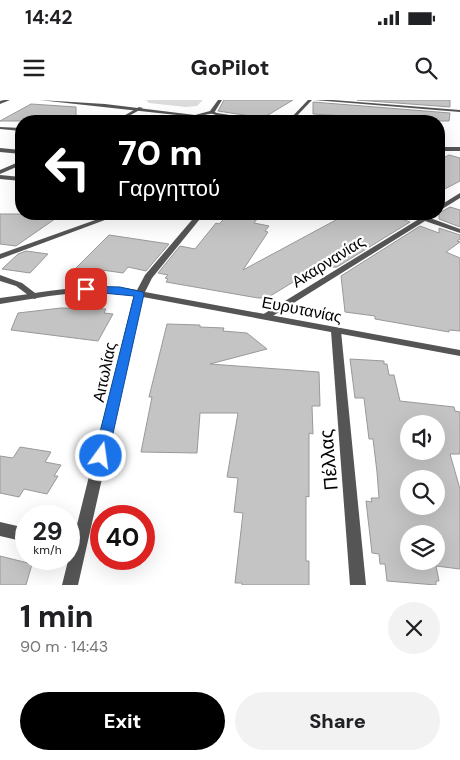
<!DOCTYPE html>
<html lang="en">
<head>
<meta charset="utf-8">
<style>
	body { margin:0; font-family:"DM Sans",sans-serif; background:#f2f2f2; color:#202124; height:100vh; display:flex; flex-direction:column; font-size:19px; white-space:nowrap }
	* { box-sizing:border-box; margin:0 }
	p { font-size:16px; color:#757577 }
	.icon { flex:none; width:28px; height:28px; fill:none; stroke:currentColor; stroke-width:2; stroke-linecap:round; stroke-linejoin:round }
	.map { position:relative; height:485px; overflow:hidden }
	.details { display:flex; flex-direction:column; background:#fff; flex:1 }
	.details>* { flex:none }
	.guide { position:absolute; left:15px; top:15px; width:430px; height:105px; border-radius:20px; box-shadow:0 5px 20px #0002; background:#000; color:#fff; overflow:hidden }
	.tools { position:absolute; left:400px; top:315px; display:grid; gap:10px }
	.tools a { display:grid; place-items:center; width:45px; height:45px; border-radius:50%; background:#fff; box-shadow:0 5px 20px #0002; font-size:25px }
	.speed { position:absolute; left:15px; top:405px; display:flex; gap:10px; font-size:25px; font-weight:700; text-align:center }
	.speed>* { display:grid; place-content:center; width:65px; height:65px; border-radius:50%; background:#fff; box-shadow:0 5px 20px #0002; line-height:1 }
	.speed small { font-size:12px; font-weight:400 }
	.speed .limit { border:8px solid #d22; background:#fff; color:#111 }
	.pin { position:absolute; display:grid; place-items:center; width:42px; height:42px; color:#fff; margin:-21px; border-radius:10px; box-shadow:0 2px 8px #0006 }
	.me { position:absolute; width:55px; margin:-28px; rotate:14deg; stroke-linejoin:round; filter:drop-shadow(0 0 4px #0008) }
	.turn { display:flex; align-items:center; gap:18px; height:105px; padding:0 20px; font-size:22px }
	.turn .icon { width:65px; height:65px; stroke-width:2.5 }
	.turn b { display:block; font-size:35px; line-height:42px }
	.round { display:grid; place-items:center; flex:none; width:52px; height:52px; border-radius:26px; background:#f2f2f2 }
	.summary { display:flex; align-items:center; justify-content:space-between; height:85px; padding:0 20px }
	h1 { font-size:30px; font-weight:800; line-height:38px }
	.button { display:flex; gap:10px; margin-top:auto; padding:10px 20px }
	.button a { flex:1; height:58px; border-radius:30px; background:#000; color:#fff; font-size:20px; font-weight:800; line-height:58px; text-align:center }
	.button a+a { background:#f2f2f2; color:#202124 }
	.status { display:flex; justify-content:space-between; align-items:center; height:35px; padding:0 25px; background:#fff; direction:ltr }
	.status svg { height:14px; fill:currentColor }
	header { display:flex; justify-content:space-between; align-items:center; height:65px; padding:0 20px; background:#fff; font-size:22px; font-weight:800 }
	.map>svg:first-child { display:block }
</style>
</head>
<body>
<div class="status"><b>14:42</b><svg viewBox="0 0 49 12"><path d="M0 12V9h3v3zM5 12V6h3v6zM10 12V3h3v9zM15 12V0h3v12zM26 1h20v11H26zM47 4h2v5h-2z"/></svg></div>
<header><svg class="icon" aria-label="menu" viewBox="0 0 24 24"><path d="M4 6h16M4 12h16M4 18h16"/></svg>GoPilot<svg class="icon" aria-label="search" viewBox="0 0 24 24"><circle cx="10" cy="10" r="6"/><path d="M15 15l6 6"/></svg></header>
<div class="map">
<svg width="460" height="485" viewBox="0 0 460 485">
	<rect width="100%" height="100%" fill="#fff"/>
	<path fill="#dcdcdc" d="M 146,0 L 203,0 L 197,6 L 186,7 L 149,3 Z"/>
	<g fill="#c4c4c4" stroke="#999" fill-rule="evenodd">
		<path d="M 224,0 L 293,0 L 263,18 L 218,11 Z"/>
		<path d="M 357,0 L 450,0 L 450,7 Z"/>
		<path d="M 313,2 L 450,13 L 449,21 L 369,21 L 369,20 L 361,19 L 361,17 L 313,14 Z"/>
		<path d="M 31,4 L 76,7 L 76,21 L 0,21 Z"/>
		<path d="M 449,55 L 460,58 L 460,81 L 439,92 L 439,60 Z"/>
		<path d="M 450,107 L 460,110 L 460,127 L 439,119 L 439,113 Z"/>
		<path d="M 0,114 L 62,114 L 16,146 L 0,144 Z"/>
		<path d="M 229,114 L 261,114 L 254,123 L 269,126 L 265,131 L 268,132 L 243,170 L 347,114 L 387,114 L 410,122 L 337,167 L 322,168 L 322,166 L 316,168 L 267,198 L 258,198 L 166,182 L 168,179 L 165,178 L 168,175 L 158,173 L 180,146 L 195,149 L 216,123 L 219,124 Z"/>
		<path d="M 420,126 L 439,133 L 439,128 L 460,135 L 460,139 L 457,141 L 460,142 L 446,152 L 460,158 L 460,231 L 449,230 L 449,232 L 375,219 L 375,216 L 345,212 L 341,176 Z"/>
		<path d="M 109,135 L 169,144 L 146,171 L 128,167 L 123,173 L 102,170 L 95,178 L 70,174 Z"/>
		<path d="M 26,151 L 48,154 L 30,173 L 2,169 L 18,154 Z"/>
		<path d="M 61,208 L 106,209 L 104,213 L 113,214 L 98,241 L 11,230 L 18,213 Z"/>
		<path d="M 167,224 L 200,225 L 200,227 L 224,228 L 223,231 L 247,233 L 267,249 L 210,264 L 319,272 L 320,306 L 312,306 L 313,334 L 309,333 L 309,397 L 306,396 L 306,461 L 309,461 L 309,485 L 242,485 L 242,483 L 235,483 L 243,413 L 234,412 L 238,378 L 227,377 L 238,313 L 200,313 L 197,353 L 141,352 L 152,297 L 149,297 Z"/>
		<path d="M 350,259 L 384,261 L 384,264 L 387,264 L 389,275 L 394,275 L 400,301 L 454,307 L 455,311 L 460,312 L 460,354 L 450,354 L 460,389 L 460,469 L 436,466 L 439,481 L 436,481 L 436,485 L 387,481 L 385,464 L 380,464 L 379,454 L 372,453 L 366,401 L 372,402 L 371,398 L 379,398 L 377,372 L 373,339 L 369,339 L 364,298 L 355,298 ZM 409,324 L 436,324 L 436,351 L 409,351 ZM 409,379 L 436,379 L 436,406 L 409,406 ZM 409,434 L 436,434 L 436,461 L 409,461 Z"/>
		<path d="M 20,347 L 51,352 L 45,362 L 61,365 L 54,376 L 58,376 L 47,394 L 24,389 L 19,397 L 0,393 L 0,356 L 13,358 Z"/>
		<path d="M 0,456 L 32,464 L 26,485 L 0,485 Z"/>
	</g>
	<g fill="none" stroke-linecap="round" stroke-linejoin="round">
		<g fill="#555" fill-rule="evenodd">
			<path d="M 4,0 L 10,0 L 0,4 L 0,1 Z"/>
			<path d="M 314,0 L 333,0 L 460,10 L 460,12 Z"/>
			<path d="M 139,7 L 143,8 L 120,21 L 115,21 Z"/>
			<path d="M 212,11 L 217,13 L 268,21 L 258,21 L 216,15 L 210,13 Z"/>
			<path d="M 195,15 L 221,18 L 223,19 L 221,20 L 193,17 Z"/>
			<path d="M 0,27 L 21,28 L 21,31 L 0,29 Z"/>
			<rect x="439" y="47" width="21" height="4"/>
			<path d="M 0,48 L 21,50 L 21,54 L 0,52 Z"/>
			<path d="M 21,61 L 21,65 L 0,74 L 0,70 Z"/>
			<path d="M 0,75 L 21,77 L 21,81 L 0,79 Z"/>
			<path d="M 460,93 L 460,98 L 439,111 L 439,106 Z"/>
			<path d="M 112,114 L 121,114 L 0,159 L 0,154 Z"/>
			<path d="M 409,114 L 418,114 L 424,116 L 428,114 L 435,114 L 430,118 L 460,129 L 460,133 L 425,121 L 268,219 L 262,219 L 260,217 L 262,215 L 419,119 Z"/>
			<path d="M 0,175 L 22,183 L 39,196 L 35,199 L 32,198 L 16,186 L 0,181 Z"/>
			<path d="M 336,228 L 341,231 L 366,485 L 350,485 L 331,231 Z"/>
			<path d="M 0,422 L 26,428 L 26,442 L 0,436 Z"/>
		</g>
		<g fill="#555" fill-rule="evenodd">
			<path d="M 39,0 L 105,4 L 195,15 L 210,11 L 218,0 L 222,0 L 214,13 L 195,17 Z"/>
			<path d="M 308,0 L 312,0 L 292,21 L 288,21 Z"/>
			<path d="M 197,114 L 204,114 L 152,178 L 145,192 L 460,250 L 460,256 L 143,197 L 78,485 L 62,485 L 134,195 C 90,187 44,197 0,204 L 0,198 C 46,192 91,182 137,190 L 145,175 Z"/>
		</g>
	</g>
	<path fill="#1a73e8" stroke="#114b97" d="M 86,186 L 120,187 L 143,192 L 144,194 L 108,356 L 106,360 L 101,362 L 96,360 L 94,356 L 134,196 L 82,191 L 81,189 Z"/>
	<g text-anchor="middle" stroke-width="4.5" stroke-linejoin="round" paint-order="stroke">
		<g font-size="16" fill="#000" stroke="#fff">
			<text transform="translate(328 161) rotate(-32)" y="6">Ακαρνανίας</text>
			<text transform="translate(302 209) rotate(11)" y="6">Ευρυτανίας</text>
			<text transform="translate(104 272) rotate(-78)" y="6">Αιτωλίας</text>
		</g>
		<g font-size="19" fill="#000" stroke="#fff">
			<text transform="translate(328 360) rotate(-95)" y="7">Πέλλας</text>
		</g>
	</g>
</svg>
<div class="tools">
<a><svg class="icon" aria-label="sound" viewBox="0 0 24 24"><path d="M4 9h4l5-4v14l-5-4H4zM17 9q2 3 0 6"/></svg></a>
<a><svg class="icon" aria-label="search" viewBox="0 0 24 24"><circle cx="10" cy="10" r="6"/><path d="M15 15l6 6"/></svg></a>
<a><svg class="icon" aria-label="layers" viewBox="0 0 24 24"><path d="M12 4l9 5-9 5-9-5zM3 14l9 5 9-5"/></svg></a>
</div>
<div class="speed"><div>29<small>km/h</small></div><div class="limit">40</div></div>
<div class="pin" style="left:86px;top:189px;background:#d93025"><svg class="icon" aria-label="arrive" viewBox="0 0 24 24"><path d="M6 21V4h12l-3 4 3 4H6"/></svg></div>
<svg class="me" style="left:101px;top:356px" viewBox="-20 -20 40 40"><circle r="17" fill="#1a73e8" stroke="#fff" stroke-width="3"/><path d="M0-11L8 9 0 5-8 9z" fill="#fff"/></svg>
<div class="guide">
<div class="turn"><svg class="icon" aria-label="left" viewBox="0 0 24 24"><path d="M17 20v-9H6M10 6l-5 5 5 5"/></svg><div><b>70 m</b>Γαργηττού</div></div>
</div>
</div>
<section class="details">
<div class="summary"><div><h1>1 min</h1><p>90 m · 14:43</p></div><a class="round"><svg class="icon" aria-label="close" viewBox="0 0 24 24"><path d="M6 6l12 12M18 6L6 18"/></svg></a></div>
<div class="button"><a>Exit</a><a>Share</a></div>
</section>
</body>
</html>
